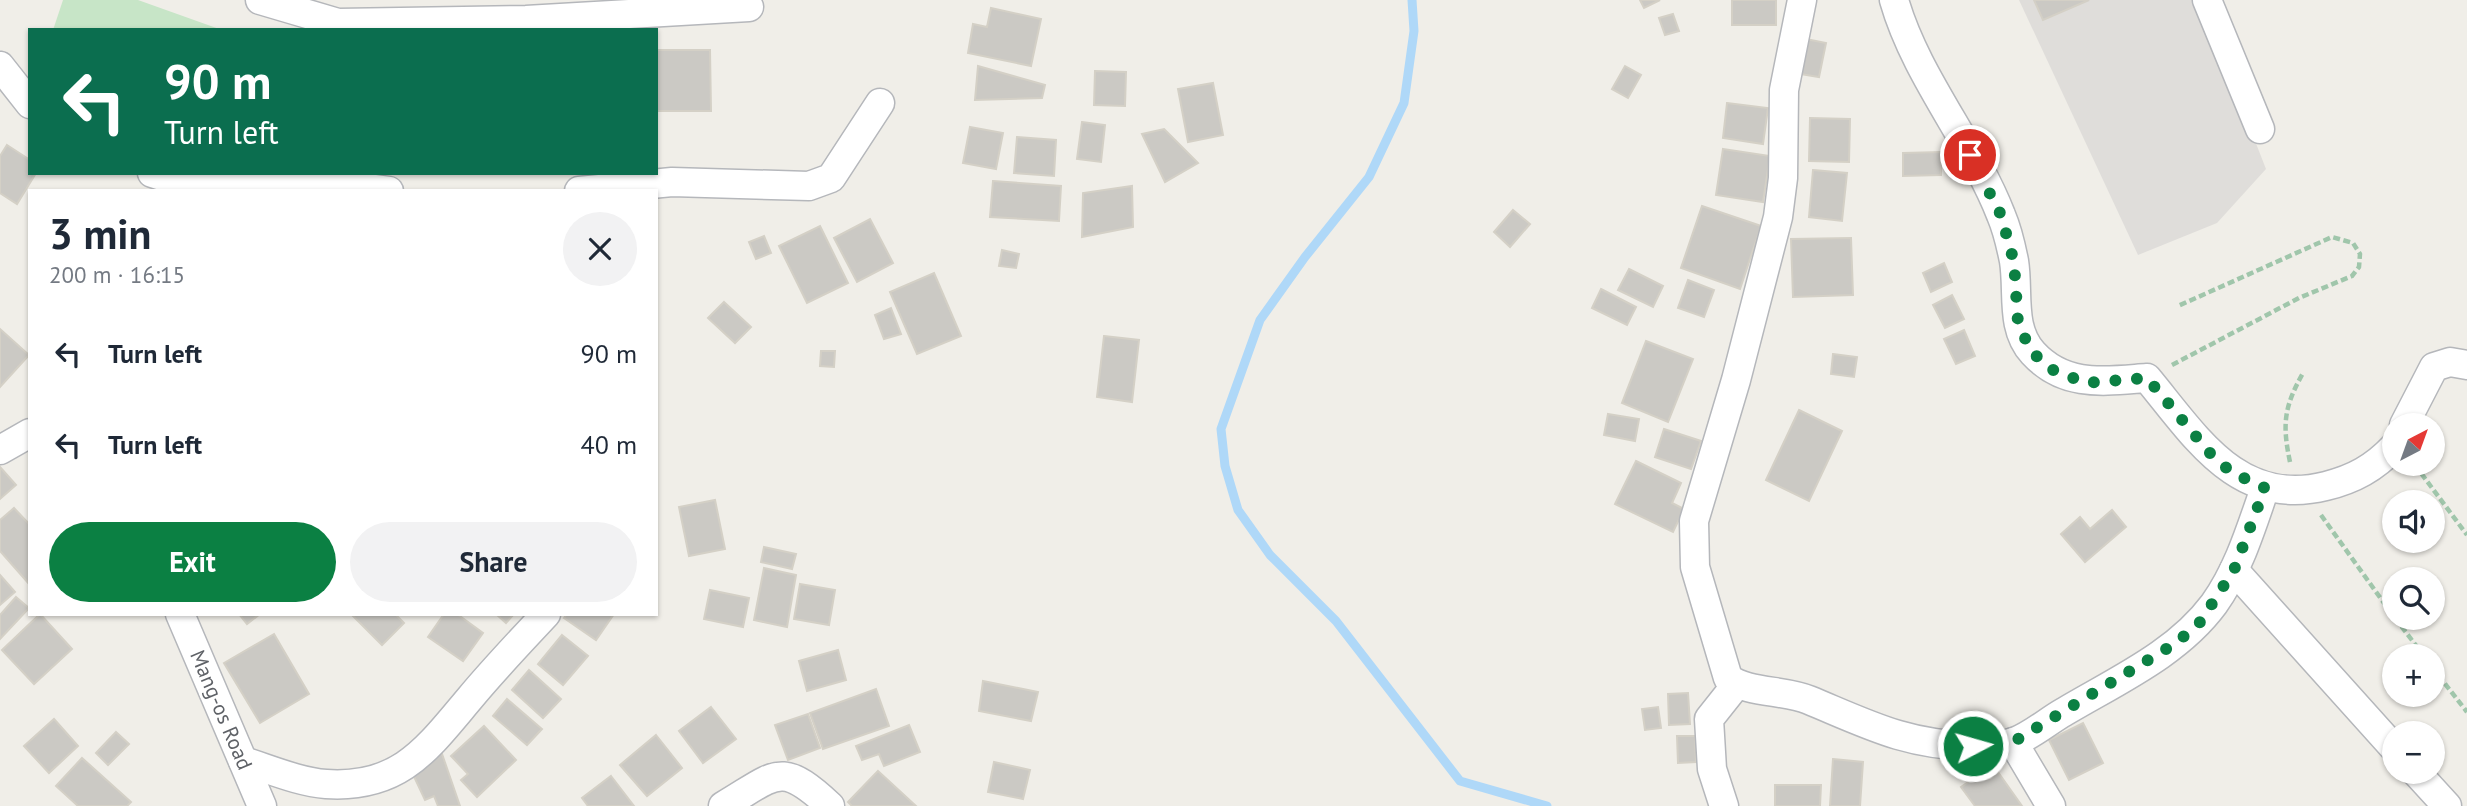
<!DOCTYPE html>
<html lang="en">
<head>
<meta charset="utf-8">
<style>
	body { margin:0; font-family:"PT Sans",sans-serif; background:#f2f2f3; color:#1f2937; height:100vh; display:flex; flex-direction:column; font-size:26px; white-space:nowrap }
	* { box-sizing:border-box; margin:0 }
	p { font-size:23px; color:#747a83 }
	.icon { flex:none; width:38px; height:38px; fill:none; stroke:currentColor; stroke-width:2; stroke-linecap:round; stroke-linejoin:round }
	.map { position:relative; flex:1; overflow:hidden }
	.details { position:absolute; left:28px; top:189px; width:630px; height:427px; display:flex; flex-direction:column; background:#fff; border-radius:0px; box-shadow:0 2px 5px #0004 }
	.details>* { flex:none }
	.guide { position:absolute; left:28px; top:28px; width:630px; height:147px; border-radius:0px; box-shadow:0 2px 5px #0004; background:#0b6e4f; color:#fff; overflow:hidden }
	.needle { width:46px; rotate:41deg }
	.tools { position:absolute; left:2382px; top:413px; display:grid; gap:14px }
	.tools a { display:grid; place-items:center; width:63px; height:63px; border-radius:50%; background:#fff; box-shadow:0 2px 5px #0004; font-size:35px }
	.pin { position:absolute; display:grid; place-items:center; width:60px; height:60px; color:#fff; margin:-30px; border:4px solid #fff; border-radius:50%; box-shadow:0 2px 7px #0007 }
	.me { position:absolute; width:77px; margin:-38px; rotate:84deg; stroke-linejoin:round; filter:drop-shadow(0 0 5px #0008) }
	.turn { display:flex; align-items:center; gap:24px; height:147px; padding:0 21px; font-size:32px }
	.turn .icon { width:91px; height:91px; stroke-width:2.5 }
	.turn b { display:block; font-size:49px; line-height:60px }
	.round { display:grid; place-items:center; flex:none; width:74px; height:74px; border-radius:37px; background:#f2f2f3 }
	.overview { display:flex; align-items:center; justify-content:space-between; height:119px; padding:0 21px }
	h1 { font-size:42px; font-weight:700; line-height:52px }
	.primary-button { display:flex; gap:14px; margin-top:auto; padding:14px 21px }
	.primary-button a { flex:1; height:80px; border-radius:42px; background:#0b8043; color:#fff; font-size:28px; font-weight:700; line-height:80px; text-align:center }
	.primary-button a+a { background:#f2f2f3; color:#1f2937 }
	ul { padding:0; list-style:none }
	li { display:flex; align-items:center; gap:21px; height:91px; padding:0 21px }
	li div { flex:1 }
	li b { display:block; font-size:26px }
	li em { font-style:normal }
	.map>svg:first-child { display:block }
</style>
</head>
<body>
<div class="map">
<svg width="2467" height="806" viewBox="0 0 2467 806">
	<rect width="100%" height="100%" fill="#f0eee8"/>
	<path fill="#dfddda" d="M 2019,0 L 2200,0 L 2266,169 L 2217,223 L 2138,255 Z"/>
	<path fill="#c7e5c7" d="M 63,0 L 138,0 L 222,30 L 53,30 Z"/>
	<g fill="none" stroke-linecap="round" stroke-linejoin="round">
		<path stroke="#afd8f8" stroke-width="9" d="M 1412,0 L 1414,31 L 1404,103 L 1369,177 L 1305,257 L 1260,320 L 1221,429 L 1225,466 L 1238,510 L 1270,555 L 1336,621 L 1460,781 L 1547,806"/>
	</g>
	<g fill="#cbc9c4" stroke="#d4d0c6" stroke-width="2">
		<path d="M 1640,0 L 1660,0 L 1644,8 Z"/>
		<rect x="1732" y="0" width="44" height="25"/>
		<path d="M 2034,0 L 2089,0 L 2043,20 Z"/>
		<path d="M 991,8 L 1041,19 L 1031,66 L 968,53 L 973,24 L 987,27 Z"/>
		<path d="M 1673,14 L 1679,31 L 1665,35 L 1659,18 Z"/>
		<path d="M 1806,39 L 1826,43 L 1819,77 L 1800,74 Z"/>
		<path d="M 656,50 L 710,50 L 711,111 L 656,111 Z"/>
		<path d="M 978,66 L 1045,85 L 1042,98 L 975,100 Z"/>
		<path d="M 1625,66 L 1641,75 L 1628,98 L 1612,89 Z"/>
		<path d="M 1095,71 L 1126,72 L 1125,106 L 1094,105 Z"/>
		<path d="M 1213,83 L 1223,135 L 1188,142 L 1178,89 Z"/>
		<path d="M 1727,103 L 1768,108 L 1763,144 L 1723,138 Z"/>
		<path d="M 1810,118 L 1850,119 L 1849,162 L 1809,161 Z"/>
		<path d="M 1082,122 L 1105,125 L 1101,162 L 1077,159 Z"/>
		<path d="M 970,127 L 1003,133 L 996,169 L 963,163 Z"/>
		<path d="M 1164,129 L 1198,163 L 1165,182 L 1142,134 Z"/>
		<path d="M 1017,137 L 1056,140 L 1054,176 L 1014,173 Z"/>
		<path d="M 7,145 L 30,160 L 30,173 L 36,173 L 17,204 L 0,193 L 0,156 Z"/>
		<path d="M 1723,149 L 1770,156 L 1763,202 L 1716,195 Z"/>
		<path d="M 1941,152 L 1941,175 L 1903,176 L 1903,153 Z"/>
		<path d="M 1813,170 L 1847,173 L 1842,221 L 1809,217 Z"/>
		<path d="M 993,181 L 1061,186 L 1059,221 L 990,217 Z"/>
		<path d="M 1132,186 L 1133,227 L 1082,237 L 1083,193 Z"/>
		<path d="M 1702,206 L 1761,226 L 1740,289 L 1681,268 Z"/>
		<path d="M 1513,210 L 1530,224 L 1510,247 L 1494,232 Z"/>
		<path d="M 870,219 L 893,263 L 857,282 L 834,238 Z"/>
		<path d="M 820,226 L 848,283 L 807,303 L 779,246 Z"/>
		<path d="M 764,236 L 771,253 L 756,259 L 749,242 Z"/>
		<path d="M 1851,238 L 1853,295 L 1793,297 L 1791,239 Z"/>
		<path d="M 1002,250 L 1019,254 L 1016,268 L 999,266 Z"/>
		<path d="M 1944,263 L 1952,282 L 1931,292 L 1923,273 Z"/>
		<path d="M 1629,269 L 1663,286 L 1653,307 L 1618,290 Z"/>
		<path d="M 934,273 L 961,336 L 917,354 L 890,292 Z"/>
		<path d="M 1688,280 L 1714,290 L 1704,317 L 1678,308 Z"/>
		<path d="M 1601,289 L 1636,307 L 1627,325 L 1592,308 Z"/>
		<path d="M 1952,295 L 1964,319 L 1945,328 L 1933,305 Z"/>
		<path d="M 724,302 L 751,327 L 735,343 L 708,318 Z"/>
		<path d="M 891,308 L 901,334 L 884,339 L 875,315 Z"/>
		<path d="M 0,329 L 29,355 L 0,387 Z"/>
		<path d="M 1964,330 L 1975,356 L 1956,364 L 1944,339 Z"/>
		<path d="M 1104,336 L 1139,340 L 1132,402 L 1097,397 Z"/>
		<path d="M 1646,341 L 1693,359 L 1668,422 L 1622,403 Z"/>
		<path d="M 821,351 L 835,351 L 834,367 L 820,366 Z"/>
		<path d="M 1833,354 L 1857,357 L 1854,377 L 1831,374 Z"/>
		<path d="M 1799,410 L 1842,431 L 1809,501 L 1766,480 Z"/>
		<path d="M 1608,414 L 1639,419 L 1635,441 L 1604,435 Z"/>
		<path d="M 1664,429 L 1701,441 L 1691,469 L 1655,457 Z"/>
		<path d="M 1636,461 L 1681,483 L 1672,503 L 1684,509 L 1673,532 L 1615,504 Z"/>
		<path d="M 0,467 L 16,485 L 0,499 Z"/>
		<path d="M 715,500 L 725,549 L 689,556 L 679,507 Z"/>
		<path d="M 14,508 L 30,525 L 30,585 L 0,551 L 0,520 Z"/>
		<path d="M 2112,510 L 2126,527 L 2085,562 L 2061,534 L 2080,517 L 2090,529 Z"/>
		<path d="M 764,547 L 796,554 L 792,569 L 761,562 Z"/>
		<path d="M 764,568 L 796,575 L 787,627 L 754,620 Z"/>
		<path d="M 0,575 L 15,592 L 0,605 Z"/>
		<path d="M 800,584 L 835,590 L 829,625 L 794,619 Z"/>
		<path d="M 710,590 L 749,598 L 743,627 L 704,619 Z"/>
		<path d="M 16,597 L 29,608 L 0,639 L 0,615 Z"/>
		<path d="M 40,614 L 72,649 L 34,684 L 2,650 Z"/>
		<path d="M 239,614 L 260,614 L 247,624 Z"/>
		<path d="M 351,614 L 395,614 L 404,623 L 382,645 Z"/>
		<path d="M 444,614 L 457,614 L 483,633 L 463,661 L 428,637 Z"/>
		<path d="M 496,614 L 514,614 L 506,623 Z"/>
		<path d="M 567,614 L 614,614 L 596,640 L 564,618 Z"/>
		<path d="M 274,634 L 309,694 L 260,723 L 224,663 Z"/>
		<path d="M 562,635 L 588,656 L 563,685 L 538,664 Z"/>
		<path d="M 838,650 L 846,680 L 807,691 L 799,661 Z"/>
		<path d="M 529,670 L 561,699 L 543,718 L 512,690 Z"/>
		<path d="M 983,681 L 1038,692 L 1031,721 L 979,711 Z"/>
		<path d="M 876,689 L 889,726 L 823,749 L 810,713 Z"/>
		<path d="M 1688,693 L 1690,724 L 1669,725 L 1668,694 Z"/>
		<path d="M 507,699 L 542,729 L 527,745 L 493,716 Z"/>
		<path d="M 711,707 L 736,739 L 703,763 L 679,731 Z"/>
		<path d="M 1658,707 L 1661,728 L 1645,730 L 1642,709 Z"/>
		<path d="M 808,714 L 820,748 L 788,760 L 775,725 Z"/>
		<path d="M 54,719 L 78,746 L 49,773 L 24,746 Z"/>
		<path d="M 2083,723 L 2103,763 L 2069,780 L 2049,740 Z"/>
		<path d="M 909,725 L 920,752 L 884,766 L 879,754 L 862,760 L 856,746 Z"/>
		<path d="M 484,726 L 516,760 L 477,797 L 461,780 L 468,774 L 451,756 Z"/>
		<path d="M 116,732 L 129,744 L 108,765 L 96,753 Z"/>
		<path d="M 656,735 L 682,768 L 647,796 L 620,765 Z"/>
		<path d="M 1677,736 L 1695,736 L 1696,762 L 1678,763 Z"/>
		<path d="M 441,751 L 460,806 L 438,806 L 434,796 L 425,800 L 411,770 Z"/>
		<path d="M 82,758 L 131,802 L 127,806 L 78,806 L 56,786 Z"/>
		<path d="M 1833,759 L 1863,762 L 1860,806 L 1830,806 Z"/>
		<path d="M 994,762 L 1030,770 L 1023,799 L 988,792 Z"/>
		<path d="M 1993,765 L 2022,806 L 1975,806 L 1961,787 Z"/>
		<path d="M 878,771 L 916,806 L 852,806 L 848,802 Z"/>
		<path d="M 611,776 L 634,806 L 588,806 L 582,798 Z"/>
		<path d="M 1775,785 L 1821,785 L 1820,806 L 1775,806 Z"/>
	</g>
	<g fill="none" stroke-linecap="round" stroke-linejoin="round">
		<defs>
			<g id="minor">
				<path d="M 260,0 L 338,23 L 526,20 L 749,7"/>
				<path d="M 1802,0 L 1784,90 L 1783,178 L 1778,217 L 1736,380 L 1694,521 L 1695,567 L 1728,678 C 1746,693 1786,690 1809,700 C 1867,724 1906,745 1971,746 C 1983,746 2002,746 2014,742 C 2031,736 2048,721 2064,712 C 2116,681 2177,654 2214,604 C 2239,569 2251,528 2265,488"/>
				<path d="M 1894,0 C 1916,77 1972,141 2001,215 C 2007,229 2011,246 2014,261 C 2019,292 2010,328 2033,353 C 2065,388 2105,381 2147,378 C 2196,437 2238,508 2326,486 C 2354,479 2374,468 2394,447"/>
				<path d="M 2207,0 L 2260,129"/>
				<path d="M 0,66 L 30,104"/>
				<path d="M 152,173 L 177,181 L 228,180 L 269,175 L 389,191"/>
				<path d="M 579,191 L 672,182 L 809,186 L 831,178 L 880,103"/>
				<path d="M 2404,425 L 2434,367 L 2450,362 L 2467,365"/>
				<path d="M 0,450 L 30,433"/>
				<path d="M 2234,570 L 2394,748"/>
				<path d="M 180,614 L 262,806"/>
				<path d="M 2013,742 L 2051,806"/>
				<path d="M 243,761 C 269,769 299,782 326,784 C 400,789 427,749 470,698 C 494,669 520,642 546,614"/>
				<path d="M 2416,772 L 2447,806"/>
				<path d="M 723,806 C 776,775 780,759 830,806"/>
				<path d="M 1724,806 L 1712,769 L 1709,719 L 1736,685"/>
			</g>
		</defs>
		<use href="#minor" stroke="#b5b7bb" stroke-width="31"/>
		<g stroke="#a0c6ab" stroke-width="4.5" stroke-dasharray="7 3.5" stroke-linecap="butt">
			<path d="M 2172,365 L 2299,298 L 2352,276 L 2359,267 L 2360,254 L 2353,243 L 2332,237 L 2178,306"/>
			<path d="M 2290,462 C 2282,424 2284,407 2303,373"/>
			<path d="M 2415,465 L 2467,535"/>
			<path d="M 2321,515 L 2394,617"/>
			<path d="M 2395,618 L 2424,656"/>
			<path d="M 2432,667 L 2467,712"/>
		</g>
		<use href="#minor" stroke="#fff" stroke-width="28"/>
	</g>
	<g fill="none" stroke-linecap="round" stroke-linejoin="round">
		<path stroke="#0b8043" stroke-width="12" stroke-dasharray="0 21.6" d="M 1970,155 L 2001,215 L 2014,262 L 2018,323 L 2031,351 L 2051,369 L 2086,383 L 2147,378 L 2210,453 L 2231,472 L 2265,488 L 2234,570 L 2200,622 L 2176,643 L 2013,742 L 1973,746"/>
	</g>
	<g text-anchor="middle" stroke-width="5" stroke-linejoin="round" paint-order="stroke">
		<g font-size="21" fill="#5f6267" stroke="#fff">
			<text transform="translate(221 710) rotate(67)" y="7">Mang-os Road</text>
		</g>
	</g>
</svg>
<div class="tools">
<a><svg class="needle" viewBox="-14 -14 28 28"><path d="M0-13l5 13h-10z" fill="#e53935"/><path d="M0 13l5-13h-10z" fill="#747a83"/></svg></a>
<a><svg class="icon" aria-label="sound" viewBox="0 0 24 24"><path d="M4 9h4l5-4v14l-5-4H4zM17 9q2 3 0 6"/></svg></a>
<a><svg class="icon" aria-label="search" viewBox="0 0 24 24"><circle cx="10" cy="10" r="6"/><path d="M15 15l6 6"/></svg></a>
<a>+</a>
<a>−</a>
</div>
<div class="pin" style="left:1970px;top:155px;background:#d93025"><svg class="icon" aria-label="arrive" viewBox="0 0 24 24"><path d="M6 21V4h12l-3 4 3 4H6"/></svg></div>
<svg class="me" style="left:1973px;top:746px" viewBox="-20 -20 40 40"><circle r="17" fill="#0b8043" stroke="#fff" stroke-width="3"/><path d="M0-11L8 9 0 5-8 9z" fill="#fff"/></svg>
<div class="guide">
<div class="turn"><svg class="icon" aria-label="left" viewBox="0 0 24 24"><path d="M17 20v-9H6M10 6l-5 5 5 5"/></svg><div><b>90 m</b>Turn left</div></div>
</div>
<section class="details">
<div class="overview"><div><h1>3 min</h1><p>200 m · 16:15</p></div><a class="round"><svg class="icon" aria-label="close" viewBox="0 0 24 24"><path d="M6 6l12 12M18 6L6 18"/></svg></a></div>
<ul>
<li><svg class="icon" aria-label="left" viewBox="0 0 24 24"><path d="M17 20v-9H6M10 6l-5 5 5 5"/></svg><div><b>Turn left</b></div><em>90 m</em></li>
<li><svg class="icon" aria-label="left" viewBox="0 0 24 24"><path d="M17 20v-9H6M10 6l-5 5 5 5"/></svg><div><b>Turn left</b></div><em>40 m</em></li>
</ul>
<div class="primary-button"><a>Exit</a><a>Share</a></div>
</section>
</div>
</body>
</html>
